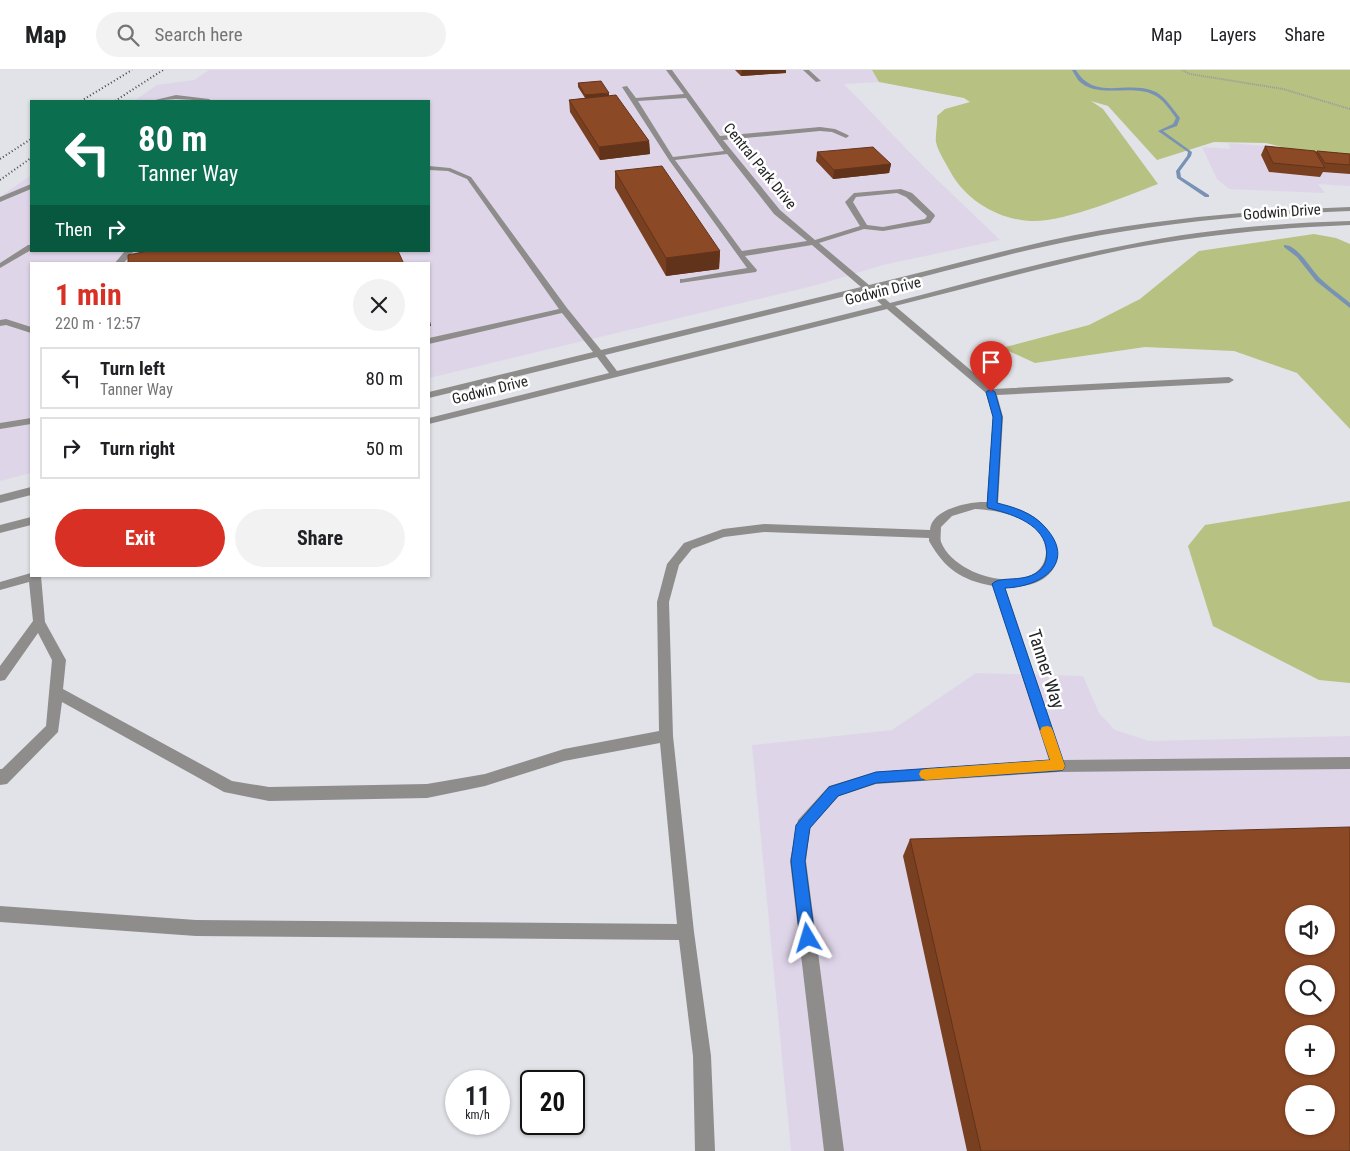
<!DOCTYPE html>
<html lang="en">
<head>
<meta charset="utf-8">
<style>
	body { margin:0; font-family:"Roboto Condensed",sans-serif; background:#f2f2f2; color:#202124; height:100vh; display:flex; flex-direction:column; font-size:19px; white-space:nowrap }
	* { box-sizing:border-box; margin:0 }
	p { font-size:16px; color:#757577 }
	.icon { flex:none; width:28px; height:28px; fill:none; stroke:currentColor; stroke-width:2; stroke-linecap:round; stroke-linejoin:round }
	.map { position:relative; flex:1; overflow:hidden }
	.details { position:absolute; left:30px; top:192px; width:400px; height:315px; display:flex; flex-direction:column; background:#fff; border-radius:0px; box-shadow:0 1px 4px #0004 }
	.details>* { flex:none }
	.top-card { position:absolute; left:30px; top:30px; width:400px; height:152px; border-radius:0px; box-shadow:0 1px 4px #0004; background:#0b6e4f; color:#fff; overflow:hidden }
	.tools { position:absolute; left:1285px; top:835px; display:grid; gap:10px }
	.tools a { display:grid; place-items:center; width:50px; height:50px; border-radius:50%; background:#fff; box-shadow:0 1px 4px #0004; font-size:25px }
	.speed { position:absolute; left:445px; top:1000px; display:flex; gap:10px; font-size:25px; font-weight:700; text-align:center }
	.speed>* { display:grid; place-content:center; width:65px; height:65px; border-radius:50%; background:#fff; box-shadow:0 1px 4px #0004; line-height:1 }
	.speed small { font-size:12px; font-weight:400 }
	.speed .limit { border:2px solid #111; border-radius:8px; background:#fff; color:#111 }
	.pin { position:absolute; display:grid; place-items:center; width:42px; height:42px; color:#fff; margin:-51px -21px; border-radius:50% 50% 50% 0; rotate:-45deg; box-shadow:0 0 5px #0007 }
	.pin .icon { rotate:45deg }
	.me { position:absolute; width:55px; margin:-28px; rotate:353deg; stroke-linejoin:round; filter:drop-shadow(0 0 4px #0008) }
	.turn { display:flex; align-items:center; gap:18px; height:105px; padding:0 25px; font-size:22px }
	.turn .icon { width:65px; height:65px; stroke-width:2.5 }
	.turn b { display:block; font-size:35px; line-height:42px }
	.then { display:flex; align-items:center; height:48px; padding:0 25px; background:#0003; gap:10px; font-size:19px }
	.round { display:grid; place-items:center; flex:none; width:52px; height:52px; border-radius:26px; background:#f2f2f2 }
	.headline { display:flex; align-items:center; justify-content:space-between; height:85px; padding:0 25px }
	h1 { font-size:30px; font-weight:700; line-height:38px; color:#d93025 }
	.action { display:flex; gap:10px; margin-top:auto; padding:10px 25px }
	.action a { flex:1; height:58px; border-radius:30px; background:#d93025; color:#fff; font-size:20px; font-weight:700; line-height:58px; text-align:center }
	.action a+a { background:#f2f2f2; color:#202124 }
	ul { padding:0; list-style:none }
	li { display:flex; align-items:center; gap:15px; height:62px; margin:0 10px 8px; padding:0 15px; border:2px solid #e0e0e0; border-radius:0px }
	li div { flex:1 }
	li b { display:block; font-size:19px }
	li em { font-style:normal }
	header { display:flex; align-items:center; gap:30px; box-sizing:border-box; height:70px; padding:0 25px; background:#fff; border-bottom:1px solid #e0e0e0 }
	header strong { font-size:24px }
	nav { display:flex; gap:28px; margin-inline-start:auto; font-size:18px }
	.search { width:350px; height:45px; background:#f2f2f2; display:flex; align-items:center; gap:12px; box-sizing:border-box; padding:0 18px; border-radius:28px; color:#757577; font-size:19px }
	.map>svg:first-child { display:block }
</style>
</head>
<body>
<header>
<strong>Map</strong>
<div class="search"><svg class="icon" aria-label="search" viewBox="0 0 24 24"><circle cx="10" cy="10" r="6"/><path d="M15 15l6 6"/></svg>Search here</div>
<nav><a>Map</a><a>Layers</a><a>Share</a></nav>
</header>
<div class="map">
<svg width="1350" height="1081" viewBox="0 0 1350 1081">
	<rect width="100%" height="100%" fill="#e1e3e8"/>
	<g fill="#dfd5e9" fill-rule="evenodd">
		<path d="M 209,0 L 872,0 L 879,12 L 844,14 L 924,97 L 1000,170 L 883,195 L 817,215 L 429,308 L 429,194 L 31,194 L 31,403 L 0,411 L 0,127 L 31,105 L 31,181 L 429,181 L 429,31 L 134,31 L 157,15 L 194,10 Z"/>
		<path d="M 1229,73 L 1265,76 L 1310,86 L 1350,90 L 1350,116 L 1318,114 L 1325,123 L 1229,119 L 1217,109 L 1202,77 L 1230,79 Z"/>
		<path d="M 976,603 L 1083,606 L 1099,643 L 1115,660 L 1149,671 L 1350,666 L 1350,1081 L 791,1081 L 752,675 L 892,660 ZM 1294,844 L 1326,844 L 1326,876 L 1294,876 ZM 1294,904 L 1326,904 L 1326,936 L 1294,936 ZM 1294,964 L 1326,964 L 1326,996 L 1294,996 ZM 1294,1024 L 1326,1024 L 1326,1056 L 1294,1056 Z"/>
	</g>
	<g fill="#b7c181">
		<path d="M 872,0 L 1350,0 L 1350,86 L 1322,87 L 1266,73 L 1214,72 L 1157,90 L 1108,36 L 1091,31 L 1103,39 L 1158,114 C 1126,126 1063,153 1030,151 C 998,149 967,131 951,103 C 947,95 938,82 936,72 C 935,65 938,54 937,46 L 945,39 L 970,32 L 964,28 L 879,12 Z"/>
		<path d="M 1314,164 L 1336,168 L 1350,174 L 1350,359 L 1297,303 L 1234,281 L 1145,277 L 1035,293 L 1002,278 L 1089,255 L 1140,229 L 1199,181 Z"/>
		<path d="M 1350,431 L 1350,613 L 1319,610 L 1213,556 L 1188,476 L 1205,455 Z"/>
	</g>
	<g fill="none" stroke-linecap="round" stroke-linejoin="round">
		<g fill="#7892b6" fill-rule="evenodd">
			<path d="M 1072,0 L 1076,0 C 1095,32 1127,9 1156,22 C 1166,28 1173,39 1180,48 L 1177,56 L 1163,61 L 1192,82 L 1191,86 L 1180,101 L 1181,107 L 1209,125 L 1209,127 L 1205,127 L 1177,108 L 1176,101 L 1187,86 L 1188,82 L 1158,61 L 1173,54 L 1176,48 C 1170,40 1164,30 1154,25 C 1132,13 1096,30 1078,10 C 1076,7 1074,3 1072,0 Z"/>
			<path d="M 1284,175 C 1299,175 1311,201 1322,210 C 1330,218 1341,225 1350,233 L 1350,238 L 1316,211 L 1297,187 L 1284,177 Z"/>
		</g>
		<path stroke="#9a9b9f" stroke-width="2" stroke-dasharray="1 1" stroke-linecap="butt" d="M 1182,0 L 1190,4 L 1283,19 L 1350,39"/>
		<g fill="#8e8d8b" fill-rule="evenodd">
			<path d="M 666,0 L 672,0 L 720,66 L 820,57 L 835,59 L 848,65 L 849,66 L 846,68 L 832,62 L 820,61 L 723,70 L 780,140 L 815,170 L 860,156 L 845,132 L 854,123 L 901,119 L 912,123 L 934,144 L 935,146 L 930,153 L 883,161 L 864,159 L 819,173 L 869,215 C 938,199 1006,179 1075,165 C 1166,148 1258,140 1350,137 L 1350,141 C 1258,144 1166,152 1076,170 C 1008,183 941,203 874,219 L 890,233 C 969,213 1047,190 1127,175 C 1200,160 1275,153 1350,151 L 1350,155 C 1275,158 1201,165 1127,179 C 1049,195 972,217 895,236 L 993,319 L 1229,307 L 1234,310 L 1229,313 L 997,325 L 1003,347 L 998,434 C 1009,436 1021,439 1031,445 C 1053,458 1070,491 1043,509 C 1032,516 1018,517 1005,518 L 1063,690 L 1350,687 L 1350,699 L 1058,702 L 876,714 L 839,726 L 810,758 L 806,791 L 844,1081 L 824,1081 L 790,791 L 798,750 L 829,716 L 876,702 L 1049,690 L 993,516 C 961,510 945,499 929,471 L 929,468 L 765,462 L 724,467 L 692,479 L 679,495 L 669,532 L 673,666 L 694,862 L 711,986 L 715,1081 L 695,1081 L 693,986 L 679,870 L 196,866 L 0,852 L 0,836 L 196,850 L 677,854 L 660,673 L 564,691 L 485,716 L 427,728 L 269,731 L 224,722 L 62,632 L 58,662 L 7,714 L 0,715 L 0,699 L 2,699 L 46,656 L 52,590 L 38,563 L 5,610 L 0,611 L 0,596 L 33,551 L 29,512 L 0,520 L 0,512 L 31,503 L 31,506 L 41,506 L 45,552 L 66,590 L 63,619 L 232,711 L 269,717 L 427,714 L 485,704 L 564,679 L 659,661 L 657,532 L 667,494 L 684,473 L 723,459 L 765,454 L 930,460 C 931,439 970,431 987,432 L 993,347 L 986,323 L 887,239 L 429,354 L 429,348 L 609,303 L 597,287 L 429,328 L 429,322 L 593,282 L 562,243 L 429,274 L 429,268 L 559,239 L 467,109 L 448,101 L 429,100 L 429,96 L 450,98 L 471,107 L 567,238 L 601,280 L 861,217 L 812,175 L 745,186 L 757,200 L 756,202 L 680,213 L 680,209 L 683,209 L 747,198 L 669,90 L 622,17 L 627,16 L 636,28 L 684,24 ZM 686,28 L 724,81 L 673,87 L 638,31 ZM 727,84 L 774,144 L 807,171 L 742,181 L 675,90 ZM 897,123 L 906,127 L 927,146 L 925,149 L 883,157 L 867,155 L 853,132 L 856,127 ZM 866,221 L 882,235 L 617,301 L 605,285 ZM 975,439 C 1000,440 1047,449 1046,483 C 1045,492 1042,498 1035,503 C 1008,520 953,502 941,472 C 940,468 941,462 941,457 L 952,446 Z"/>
			<path d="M 803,0 L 809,0 L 821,11 L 816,12 Z"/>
			<path d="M 176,25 L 209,29 L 212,31 L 176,29 L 151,31 Z"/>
			<path d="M 31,114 L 31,119 L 0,132 L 0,127 Z"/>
			<path d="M 28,175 L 31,175 L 31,180 L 0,198 L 0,193 Z"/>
			<path d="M 125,181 L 134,181 L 123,194 L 114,194 Z"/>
			<path d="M 6,249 L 31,257 L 31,263 L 6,255 L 0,256 L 0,250 Z"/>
			<path d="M 31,348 L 31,354 L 0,359 L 0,353 Z"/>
			<path d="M 31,417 L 31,425 L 0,433 L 0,425 Z"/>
			<path d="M 31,447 L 31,455 L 0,463 L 0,455 Z"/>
		</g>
		<g stroke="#464749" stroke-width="2" stroke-dasharray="1 2.5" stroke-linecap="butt">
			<path d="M 81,31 L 132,0"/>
			<path d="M 115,31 L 163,0"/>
			<path d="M 0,89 L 31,69"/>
			<path d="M 0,110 L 31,88"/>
		</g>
	</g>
	<g fill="#783f21">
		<path d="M 735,0 L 786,0 L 786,3 L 741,6 Z"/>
		<path d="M 578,13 L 609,26 L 649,71 L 650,84 L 600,90 L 570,42 L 569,30 L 585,28 L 578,17 Z"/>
		<path d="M 1265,76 L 1316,82 L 1317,81 L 1350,84 L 1350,104 L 1323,102 L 1320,107 L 1269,102 L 1261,85 Z"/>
		<path d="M 817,82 L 891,94 L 889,103 L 833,109 L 816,91 Z"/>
		<path d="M 615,101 L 720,181 L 719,199 L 666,206 L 615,118 Z"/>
		<path d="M 910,769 L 1350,1081 L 967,1081 L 903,786 Z"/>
	</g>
	<g fill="#62331b">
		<path d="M 742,0 L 786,0 L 786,3 L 741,6 Z"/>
		<path d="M 609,23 L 609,27 L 586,29 L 585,25 Z"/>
		<path d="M 649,71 L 650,84 L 600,90 L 599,77 Z"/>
		<path d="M 891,94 L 889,103 L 833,109 L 834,100 Z"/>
		<path d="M 720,181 L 719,199 L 666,206 L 666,188 Z"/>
		<path d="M 429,246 L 431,256 L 429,256 Z"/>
	</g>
	<g fill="#8c4926" stroke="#62331b" fill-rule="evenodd">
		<path d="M 601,11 L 609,23 L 585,25 L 578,13 Z"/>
		<path d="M 616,25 L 649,71 L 599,77 L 569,30 Z"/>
		<path d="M 1265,76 L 1315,81 L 1325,98 L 1273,93 Z"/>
		<path d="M 873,77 L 891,94 L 834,100 L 817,82 Z"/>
		<path d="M 1317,81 L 1350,84 L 1350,95 L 1325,93 Z"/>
		<path d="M 662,96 L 720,181 L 666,188 L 615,101 Z"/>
		<path d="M 148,181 L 398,181 L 404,194 L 128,194 L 128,185 Z"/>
		<path d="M 1350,757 L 1350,1081 L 981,1081 L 910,769 ZM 1294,844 L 1326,844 L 1326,876 L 1294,876 ZM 1294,904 L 1326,904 L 1326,936 L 1294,936 ZM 1294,964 L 1326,964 L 1326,996 L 1294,996 ZM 1294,1024 L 1326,1024 L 1326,1056 L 1294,1056 Z"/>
	</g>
	<path fill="#1a73e8" stroke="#114b97" d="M 991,319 L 995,322 L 1002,347 L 997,433 C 1014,437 1033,443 1045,457 C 1078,493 1041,517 1005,518 L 1065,696 L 1063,700 L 1058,701 L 876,713 L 838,726 L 810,758 L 805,791 L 815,868 L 813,873 L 808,876 L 802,873 L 800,868 L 791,791 L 796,755 L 829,717 L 876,702 L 1050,690 L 992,514 C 1000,504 1031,516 1044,495 C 1047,489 1047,484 1046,477 C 1041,452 1008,443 988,438 L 987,436 L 993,347 L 986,322 Z"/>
	<path fill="#f59e0b" d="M 1047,656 L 1051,657 L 1053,661 L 1065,696 L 1063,700 L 926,710 L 921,708 L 919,704 L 921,700 L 926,699 L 1050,690 L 1040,661 L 1042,657 Z"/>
	<g text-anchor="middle" stroke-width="5" stroke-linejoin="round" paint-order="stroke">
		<g font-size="15" fill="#252527" stroke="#fff">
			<text transform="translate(760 96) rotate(51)" y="5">Central Park Drive</text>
			<text transform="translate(1282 142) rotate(-4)" y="5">Godwin Drive</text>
			<text transform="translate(883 221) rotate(-14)" y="5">Godwin Drive</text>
			<text transform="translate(490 320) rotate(-14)" y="5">Godwin Drive</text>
		</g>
		<g font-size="18" fill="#252527" stroke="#fff">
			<text transform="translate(1046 599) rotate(72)" y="6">Tanner Way</text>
		</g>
	</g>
</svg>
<div class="tools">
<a><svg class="icon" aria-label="sound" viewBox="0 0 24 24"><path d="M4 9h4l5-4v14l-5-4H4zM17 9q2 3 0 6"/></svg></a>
<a><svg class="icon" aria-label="search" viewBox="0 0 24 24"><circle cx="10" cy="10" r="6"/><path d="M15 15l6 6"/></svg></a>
<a>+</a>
<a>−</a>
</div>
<div class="speed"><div>11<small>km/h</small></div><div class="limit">20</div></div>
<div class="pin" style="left:991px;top:322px;background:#d93025"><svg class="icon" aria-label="arrive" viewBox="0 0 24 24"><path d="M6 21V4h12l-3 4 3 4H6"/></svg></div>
<svg class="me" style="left:808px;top:868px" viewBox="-20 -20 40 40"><path d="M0-17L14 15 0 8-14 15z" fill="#1a73e8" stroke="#fff" stroke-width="4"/></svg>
<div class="top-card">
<div class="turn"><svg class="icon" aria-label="left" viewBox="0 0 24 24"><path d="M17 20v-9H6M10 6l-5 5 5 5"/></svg><div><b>80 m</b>Tanner Way</div></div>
<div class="then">Then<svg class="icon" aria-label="right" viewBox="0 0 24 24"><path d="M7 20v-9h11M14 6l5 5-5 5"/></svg></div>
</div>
<section class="details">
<div class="headline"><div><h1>1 min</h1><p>220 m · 12:57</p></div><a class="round"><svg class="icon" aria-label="close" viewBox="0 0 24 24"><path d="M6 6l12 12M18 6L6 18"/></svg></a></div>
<ul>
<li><svg class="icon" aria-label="left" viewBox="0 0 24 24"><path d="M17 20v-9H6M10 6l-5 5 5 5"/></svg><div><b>Turn left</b><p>Tanner Way</p></div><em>80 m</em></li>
<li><svg class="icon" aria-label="right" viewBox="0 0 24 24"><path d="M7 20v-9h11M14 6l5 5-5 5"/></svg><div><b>Turn right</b></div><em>50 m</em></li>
</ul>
<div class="action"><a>Exit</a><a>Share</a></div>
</section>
</div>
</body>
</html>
